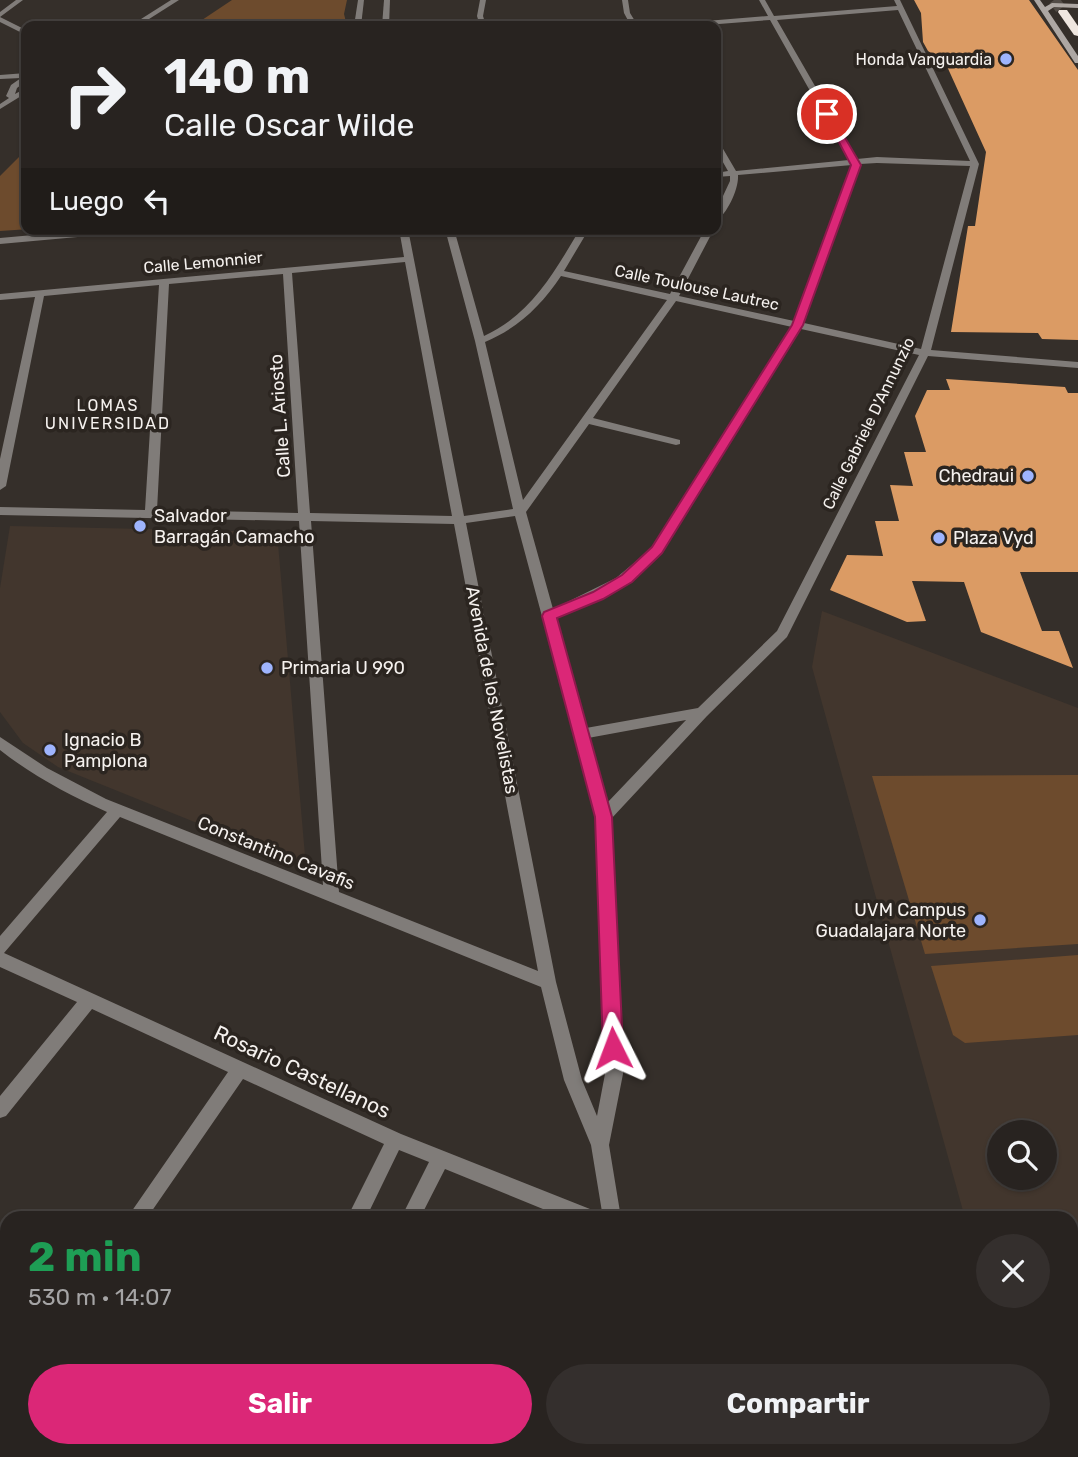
<!DOCTYPE html>
<html lang="es">
<head>
<meta charset="utf-8">
<style>
	body { margin:0; font-family:Rubik,sans-serif; background:#342f2d; color:#f1f3f6; height:100vh; display:flex; flex-direction:column; font-size:26px; white-space:nowrap }
	* { box-sizing:border-box; margin:0 }
	p { font-size:23px; color:#a5a4a5 }
	.icon { flex:none; width:38px; height:38px; fill:none; stroke:currentColor; stroke-width:2; stroke-linecap:round; stroke-linejoin:round }
	.map { position:relative; flex:1; overflow:hidden }
	.details { position:absolute; left:0px; top:1211px; width:1078px; height:247px; display:flex; flex-direction:column; background:#282320; border-radius:21px 21px 0 0; box-shadow:0 2px 5px #0004,0 0 0 2px #44403e }
	.details>* { flex:none }
	.hud { position:absolute; left:21px; top:21px; width:700px; height:214px; border-radius:14px; box-shadow:0 2px 5px #0004,0 0 0 2px #44403e; background:#282320; color:#f1f3f6; overflow:hidden }
	.buttons { position:absolute; left:987px; top:1120px; display:grid; gap:14px }
	.buttons a { display:grid; place-items:center; width:70px; height:70px; border-radius:50%; background:#282320; box-shadow:0 2px 5px #0004,0 0 0 2px #44403e; font-size:35px }
	.pin { position:absolute; display:grid; place-items:center; width:60px; height:60px; color:#fff; margin:-30px; border:4px solid #fff; border-radius:50%; box-shadow:0 2px 7px #0007 }
	.me { position:absolute; width:77px; margin:-38px; rotate:357deg; stroke-linejoin:round; filter:drop-shadow(0 0 5px #0008) }
	.turn { display:flex; align-items:center; gap:24px; height:147px; padding:0 28px; font-size:32px }
	.turn .icon { width:91px; height:91px; stroke-width:2.5 }
	.turn b { display:block; font-size:49px; line-height:60px }
	.then { display:flex; align-items:center; height:66px; padding:0 28px; background:#0003; gap:14px; font-size:26px }
	.round { display:grid; place-items:center; flex:none; width:74px; height:74px; border-radius:37px; background:#342f2d }
	.summary { display:flex; align-items:center; justify-content:space-between; height:119px; padding:0 28px }
	h1 { font-size:42px; font-weight:700; line-height:52px; color:#1e9e55 }
	.cta { display:flex; gap:14px; margin-top:auto; padding:14px 28px }
	.cta a { flex:1; height:80px; border-radius:42px; background:#db2777; color:#fff; font-size:28px; font-weight:700; line-height:80px; text-align:center }
	.cta a+a { background:#342f2d; color:#f1f3f6 }
	.map>svg:first-child { display:block }
</style>
</head>
<body>
<div class="map">
<svg width="1078" height="1457" viewBox="0 0 1078 1457">
	<rect width="100%" height="100%" fill="#352f2a"/>
	<g fill="#42362d" fill-rule="evenodd">
		<path d="M 10,526 L 277,532 L 306,867 L 58,767 L 23,743 L 0,712 L 0,588 Z"/>
		<path d="M 822,611 L 1078,708 L 1078,1452 L 1071,1447 L 1071,1218 L 965,1218 L 812,667 ZM 999,1132 L 1045,1132 L 1045,1178 L 999,1178 Z"/>
	</g>
	<g fill="#6d4b2d">
		<path d="M 232,0 L 347,0 L 344,14 L 347,26 L 193,26 Z"/>
		<path d="M 26,150 L 26,229 L 30,229 L 0,231 L 0,176 Z"/>
		<path d="M 1078,775 L 1078,944 L 925,954 L 872,776 Z"/>
		<path d="M 1078,955 L 1078,1035 L 965,1043 L 953,1035 L 931,966 Z"/>
	</g>
	<g fill="#db9b64">
		<path d="M 914,0 L 1029,0 L 1078,70 L 1078,340 L 1042,339 L 1038,333 L 951,332 L 968,226 L 975,226 L 986,152 L 945,62 L 928,51 L 923,42 L 921,13 Z"/>
		<path d="M 946,379 L 1065,387 L 1068,393 L 1078,393 L 1078,572 L 1020,572 L 1042,631 L 1059,631 L 1073,668 L 981,632 L 964,582 L 912,581 L 926,621 L 907,622 L 830,590 L 847,555 L 883,556 L 875,521 L 899,521 L 890,485 L 913,486 L 904,452 L 926,452 L 915,416 L 927,390 L 950,390 Z"/>
	</g>
	<g fill="none" stroke-linecap="round" stroke-linejoin="round">
		<path stroke="#524c47" stroke-width="11" stroke-dasharray="11 6" stroke-linecap="butt" d="M 1054,0 L 1063,12"/>
		<g fill="#807c79" fill-rule="evenodd">
			<path d="M 16,0 L 23,0 L 0,17 L 26,30 L 26,35 L 0,22 L 0,12 Z"/>
			<path d="M 171,0 L 179,0 L 138,26 L 130,26 Z"/>
			<path d="M 358,0 L 364,0 L 361,26 L 354,26 Z"/>
			<path d="M 384,0 L 390,0 L 389,26 L 382,26 Z"/>
			<path d="M 480,0 L 486,0 L 483,16 L 486,26 L 480,26 L 477,16 Z"/>
			<path d="M 622,0 L 628,0 L 630,13 L 638,26 L 631,26 L 624,13 Z"/>
			<path d="M 759,0 L 765,0 L 774,16 L 897,6 L 894,0 L 900,0 L 979,164 L 931,350 L 1078,362 L 1078,368 L 928,356 L 787,637 L 707,716 L 611,819 L 623,1074 L 609,1145 L 621,1218 L 603,1218 L 591,1145 L 564,1080 L 541,987 L 120,817 L 4,953 L 401,1134 L 595,1211 L 597,1218 L 565,1218 L 445,1169 L 420,1218 L 401,1218 L 429,1162 L 399,1150 L 366,1218 L 347,1218 L 384,1144 L 243,1079 L 147,1218 L 127,1218 L 228,1072 L 92,1009 L 6,1116 L 0,1118 L 0,1096 L 77,1002 L 0,967 L 0,936 L 107,812 C 69,795 33,776 0,750 L 0,737 L 47,768 L 106,799 L 323,885 L 299,521 L 0,515 L 0,507 L 145,510 L 159,285 L 44,296 L 6,486 L 0,490 L 0,459 L 35,297 L 0,300 L 0,294 L 404,257 L 399,229 L 408,229 L 464,516 L 513,509 L 475,341 L 445,229 L 454,229 L 484,336 C 531,315 555,271 580,229 L 589,229 L 564,271 L 670,294 L 705,229 L 714,229 L 679,296 L 794,321 L 852,165 L 738,175 C 739,189 727,214 716,221 L 716,211 L 730,181 L 730,176 L 716,177 L 716,173 L 728,171 L 716,150 L 716,142 L 719,142 L 736,171 L 849,160 L 770,20 L 693,26 L 665,26 L 669,24 L 768,16 ZM 898,10 L 970,161 L 877,157 L 857,159 L 777,20 ZM 877,163 L 970,166 L 921,349 L 804,323 L 860,164 ZM 405,262 L 452,516 L 310,513 L 292,273 ZM 283,274 L 298,513 L 157,510 L 169,284 ZM 561,276 L 667,300 L 523,500 L 485,342 C 518,328 541,306 561,276 ZM 676,301 L 792,327 L 653,547 L 616,578 L 553,609 L 526,512 L 589,424 L 676,445 L 680,444 L 680,440 L 593,418 ZM 801,329 L 919,355 L 777,631 L 698,708 L 586,728 L 555,618 L 598,600 L 625,584 L 661,553 ZM 515,516 L 596,817 L 605,1074 L 597,1116 L 582,1080 L 556,982 L 466,523 ZM 311,521 L 454,524 L 538,971 L 339,892 ZM 686,720 L 607,803 L 588,738 Z"/>
			<path d="M 26,73 L 26,81 L 17,88 L 15,94 L 26,88 L 26,93 L 0,109 L 0,104 L 9,98 L 6,96 L 11,85 L 21,78 L 0,79 L 0,75 Z"/>
			<path d="M 100,229 L 137,229 L 133,232 L 0,244 L 0,238 Z"/>
			<path d="M 7,1393 L 7,1422 L 0,1424 L 0,1396 Z"/>
			<path d="M 233,1451 L 297,1451 L 300,1457 L 236,1457 Z"/>
			<path d="M 362,1451 L 383,1451 L 382,1457 L 360,1457 Z"/>
			<path d="M 639,1451 L 660,1451 L 662,1457 L 640,1457 Z"/>
		</g>
		<path fill="#ada7a3" fill-rule="evenodd" d="M 1034,0 L 1040,0 L 1045,7 L 1052,3 L 1078,4 L 1078,8 L 1054,7 L 1048,11 L 1078,56 L 1078,63 L 1075,63 Z"/>
		<path fill="#efe6df" fill-rule="evenodd" d="M 1059,10 L 1067,10 L 1078,26 L 1078,36 L 1074,35 L 1058,12 Z"/>
	</g>
	<path fill="#db2777" stroke="#8e194d" stroke-width="2" d="M 823,112 L 830,112 L 861,165 L 803,325 L 662,553 L 632,582 L 603,599 L 557,618 L 612,817 L 623,1048 L 620,1055 L 613,1057 L 606,1055 L 603,1048 L 595,817 L 542,616 L 544,612 L 593,592 L 622,575 L 652,547 L 792,325 L 851,165 Z"/>
	<g fill="#9eb4fd" stroke="#2b2520" stroke-width="2.5">
		<circle cx="1006" cy="59" r="7"/>
		<circle cx="1028" cy="476" r="7"/>
		<circle cx="140" cy="526" r="7"/>
		<circle cx="939" cy="538" r="7"/>
		<circle cx="267" cy="668" r="7"/>
		<circle cx="50" cy="750" r="7"/>
		<circle cx="980" cy="920" r="7"/>
	</g>
	<g text-anchor="middle" stroke-width="7" stroke-linejoin="round" paint-order="stroke">
		<g font-size="16" fill="#f5f1ee" stroke="#2b2520" text-anchor="end">
			<text x="992" y="65">Honda Vanguardia</text>
		</g>
		<g font-size="16" fill="#f5f1ee" stroke="#2b2520">
			<text transform="translate(203 262) rotate(-5)" y="6">Calle Lemonnier</text>
			<text transform="translate(697 287) rotate(12)" y="6">Calle Toulouse Lautrec</text>
			<text transform="translate(868 423) rotate(-64)" y="6">Calle Gabriele D'Annunzio</text>
		</g>
		<g font-size="16" letter-spacing="2" fill="#f5f1ee" stroke="#2b2520">
			<text x="108" y="411">LOMAS<tspan x="108" dy="18">UNIVERSIDAD</tspan></text>
		</g>
		<g font-size="18" fill="#f5f1ee" stroke="#2b2520">
			<text transform="translate(280 416) rotate(-94)" y="6">Calle L. Ariosto</text>
			<text transform="translate(492 690) rotate(79)" y="6">Avenida de los Novelistas</text>
			<text transform="translate(276 853) rotate(22)" y="6">Constantino Cavafis</text>
		</g>
		<g font-size="18" fill="#f5f1ee" stroke="#2b2520" text-anchor="start">
			<text x="1014" y="482" text-anchor="end">Chedraui</text>
			<text x="154" y="522">Salvador<tspan x="154" dy="21">Barragán Camacho</tspan></text>
			<text x="953" y="544">Plaza Vyd</text>
			<text x="281" y="674">Primaria U 990</text>
			<text x="64" y="746">Ignacio B<tspan x="64" dy="21">Pamplona</tspan></text>
			<text x="966" y="916" text-anchor="end">UVM Campus<tspan x="966" dy="21">Guadalajara Norte</tspan></text>
		</g>
		<g font-size="21" fill="#f5f1ee" stroke="#2b2520">
			<text transform="translate(302 1072) rotate(25)" y="7">Rosario Castellanos</text>
		</g>
	</g>
</svg>
<div class="buttons">
<a><svg class="icon" aria-label="search" viewBox="0 0 24 24"><circle cx="10" cy="10" r="6"/><path d="M15 15l6 6"/></svg></a>
</div>
<div class="pin" style="left:827px;top:114px;background:#d93025"><svg class="icon" aria-label="arrive" viewBox="0 0 24 24"><path d="M6 21V4h12l-3 4 3 4H6"/></svg></div>
<svg class="me" style="left:613px;top:1048px" viewBox="-20 -20 40 40"><path d="M0-17L14 15 0 8-14 15z" fill="#db2777" stroke="#fff" stroke-width="4"/></svg>
<div class="hud">
<div class="turn"><svg class="icon" aria-label="right" viewBox="0 0 24 24"><path d="M7 20v-9h11M14 6l5 5-5 5"/></svg><div><b>140 m</b>Calle Oscar Wilde</div></div>
<div class="then">Luego<svg class="icon" aria-label="left" viewBox="0 0 24 24"><path d="M17 20v-9H6M10 6l-5 5 5 5"/></svg></div>
</div>
<section class="details">
<div class="summary"><div><h1>2 min</h1><p>530 m · 14:07</p></div><a class="round"><svg class="icon" aria-label="close" viewBox="0 0 24 24"><path d="M6 6l12 12M18 6L6 18"/></svg></a></div>
<div class="cta"><a>Salir</a><a>Compartir</a></div>
</section>
</div>
</body>
</html>
